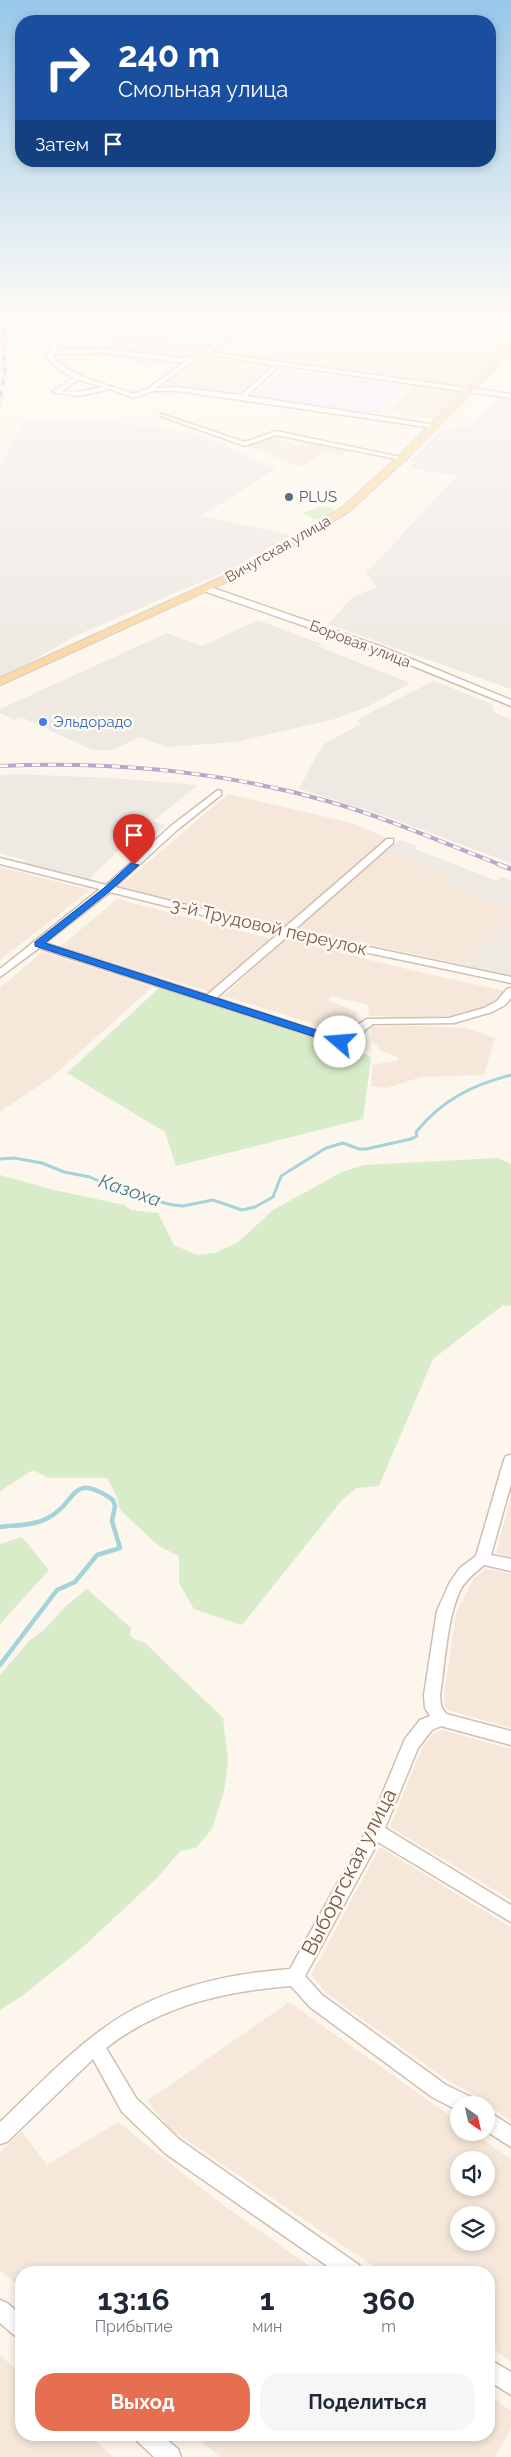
<!DOCTYPE html>
<html lang="ru">
<head>
<meta charset="utf-8">
<style>
	body { margin:0; font-family:Raleway,sans-serif; background:#f6f6f7; color:#1f2937; height:100vh; display:flex; flex-direction:column; font-size:19px; white-space:nowrap }
	* { box-sizing:border-box; margin:0 }
	p { font-size:16px; color:#747a83 }
	.icon { flex:none; width:28px; height:28px; fill:none; stroke:currentColor; stroke-width:2; stroke-linecap:round; stroke-linejoin:round }
	.map { position:relative; flex:1; overflow:hidden }
	.sheet { position:absolute; left:15px; top:2266px; width:480px; height:175px; display:flex; flex-direction:column; background:#fff; border-radius:20px; box-shadow:0 2px 8px #0003 }
	.sheet>* { flex:none }
	.guide { position:absolute; left:15px; top:15px; width:481px; height:152px; border-radius:20px; box-shadow:0 2px 8px #0003; background:#1a4fa0; color:#fff; overflow:hidden }
	.needle { width:32px; rotate:146deg }
	.fabs { position:absolute; left:450px; top:2096px; display:grid; gap:10px }
	.fabs a { display:grid; place-items:center; width:45px; height:45px; border-radius:50%; background:#fff; box-shadow:0 2px 8px #0003; font-size:25px }
	.pin { position:absolute; display:grid; place-items:center; width:42px; height:42px; color:#fff; margin:-51px -21px; border-radius:50% 50% 50% 0; rotate:-45deg; box-shadow:0 0 5px #0007 }
	.pin .icon { rotate:45deg }
	.me { position:absolute; width:55px; margin:-28px; rotate:288deg; stroke-linejoin:round; filter:drop-shadow(0 0 4px #0008) }
	.turn { display:flex; align-items:center; gap:18px; height:105px; padding:0 20px; font-size:22px }
	.turn .icon { width:65px; height:65px; stroke-width:2.5 }
	.turn b { display:block; font-size:35px; line-height:42px }
	.then { display:flex; align-items:center; height:48px; padding:0 20px; background:#0003; gap:10px; font-size:19px }
	.eta { display:flex; justify-content:space-evenly; align-items:center; height:85px; text-align:center }
	.eta b { font-size:30px; font-weight:700; line-height:35px }
	.primary-button { display:flex; gap:10px; margin-top:auto; padding:10px 20px }
	.primary-button a { flex:1; height:58px; border-radius:20px; background:#e76f51; color:#fff; font-size:20px; font-weight:700; line-height:58px; text-align:center }
	.primary-button a+a { background:#f6f6f7; color:#1f2937 }
	.map>svg:first-child { display:block }
</style>
</head>
<body>
<div class="map">
<svg width="511" height="2457" viewBox="0 0 511 2457">
	<rect width="100%" height="100%" fill="#fdf6ec"/>
	<g fill="#f5e8da" fill-rule="evenodd">
		<path d="M 266,312 L 511,312 L 511,338 L 463,387 L 213,354 L 213,350 Z"/>
		<path d="M 26,321 L 94,327 L 97,337 L 108,337 L 109,342 L 97,341 L 98,351 L 57,352 L 56,333 L 50,333 L 47,351 L 18,351 Z"/>
		<path d="M 207,356 L 274,365 L 240,396 L 163,388 L 167,380 Z"/>
		<path d="M 416,384 L 461,390 L 434,419 L 387,412 Z"/>
		<path d="M 271,436 L 298,446 L 307,441 L 349,449 L 341,456 L 326,452 L 300,467 L 248,446 Z"/>
		<path d="M 228,794 L 352,823 L 387,838 L 285,927 L 119,887 Z"/>
		<path d="M 386,850 L 452,877 L 445,883 L 511,908 L 511,922 L 465,965 L 296,929 Z"/>
		<path d="M 0,867 L 90,890 L 0,960 Z"/>
		<path d="M 117,899 L 271,939 L 211,992 L 60,947 Z"/>
		<path d="M 285,939 L 411,970 L 505,991 L 496,1004 L 448,1019 L 368,1016 L 369,1005 L 332,996 L 328,1000 L 357,1012 L 356,1024 L 346,1034 L 224,996 Z"/>
		<path d="M 42,952 L 152,987 L 52,1077 L 0,1112 L 0,988 Z"/>
		<path d="M 414,1026 L 466,1028 L 495,1038 L 484,1075 L 421,1077 L 387,1088 L 371,1086 L 372,1065 L 399,1060 L 396,1056 L 381,1051 L 372,1040 L 371,1027 Z"/>
		<path d="M 511,1496 L 511,1557 L 496,1553 Z"/>
		<path d="M 486,1569 L 511,1574 L 511,1728 L 448,1710 L 445,1706 L 444,1696 L 456,1614 L 474,1578 Z"/>
		<path d="M 442,1730 L 511,1749 L 511,1900 L 390,1827 L 422,1748 L 434,1733 Z"/>
		<path d="M 380,1847 L 511,1927 L 511,2121 L 476,2096 L 447,2080 L 326,1993 L 311,1975 Z"/>
		<path d="M 289,2002 L 459,2122 L 459,2132 L 473,2133 L 511,2159 L 511,2362 L 489,2346 L 489,2272 L 382,2272 L 170,2129 L 147,2101 ZM 459,2160 L 486,2160 L 486,2188 L 459,2188 ZM 459,2215 L 486,2215 L 486,2242 L 459,2242 Z"/>
		<path d="M 118,2122 L 215,2199 L 318,2272 L 21,2272 L 21,2288 L 0,2270 L 0,2152 L 22,2131 L 47,2165 Z"/>
		<path d="M 0,2355 L 21,2374 L 21,2435 L 89,2435 L 113,2457 L 0,2457 Z"/>
		<path d="M 489,2395 L 511,2411 L 511,2429 L 495,2457 L 220,2457 L 194,2435 L 489,2435 Z"/>
	</g>
	<g fill="#efe9e4">
		<path d="M 37,312 L 205,312 L 169,340 L 203,345 L 172,368 L 129,363 L 128,359 L 105,357 L 110,339 L 117,333 L 102,329 L 97,325 L 31,318 Z"/>
		<path d="M 499,397 L 511,399 L 511,689 L 328,624 L 353,597 L 377,587 L 366,573 L 457,476 L 409,468 L 415,462 L 410,461 L 441,430 L 453,431 L 459,425 L 470,427 Z"/>
		<path d="M 100,420 L 183,431 L 218,442 L 276,469 L 201,516 L 292,535 L 229,570 L 77,635 L 0,679 L 0,468 L 23,422 Z"/>
		<path d="M 258,620 L 322,644 L 317,646 L 410,683 L 369,706 L 335,719 L 236,742 L 166,747 L 140,737 L 112,750 L 92,750 L 21,717 L 14,720 L 0,713 L 0,709 L 167,633 L 202,646 Z"/>
		<path d="M 434,681 L 492,704 L 494,712 L 511,720 L 511,863 L 391,818 L 299,789 L 320,749 L 326,743 L 362,723 L 357,721 L 366,715 Z"/>
		<path d="M 12,774 L 113,778 L 198,785 L 153,821 L 166,825 L 138,850 L 122,847 L 88,880 L 23,863 L 26,860 L 0,853 L 0,776 Z"/>
		<path d="M 401,840 L 417,846 L 415,849 L 497,881 L 502,877 L 511,881 L 511,908 L 445,883 L 451,877 L 386,850 Z"/>
		<path d="M 511,922 L 511,980 L 465,965 Z"/>
	</g>
	<g fill="#f3e8fa">
		<path d="M 273,312 L 362,312 L 343,330 L 264,320 Z"/>
		<path d="M 481,312 L 511,312 L 511,322 L 475,317 Z"/>
		<path d="M 283,369 L 405,385 L 377,413 L 252,396 Z"/>
	</g>
	<g fill="#d8ecc9">
		<path d="M 322,506 L 333,508 L 335,512 L 317,520 L 303,513 Z"/>
		<path d="M 160,987 L 368,1055 L 371,1059 L 363,1119 L 176,1166 L 165,1132 L 67,1073 Z"/>
		<path d="M 498,1158 L 511,1164 L 511,1306 L 503,1305 L 433,1359 L 379,1486 L 356,1488 L 342,1500 L 242,1625 L 194,1609 L 179,1583 L 179,1556 L 159,1546 L 120,1510 L 117,1497 L 107,1478 L 49,1478 L 33,1470 L 0,1491 L 0,1175 L 54,1190 L 124,1205 L 131,1210 L 158,1213 L 174,1245 L 197,1255 L 215,1253 L 237,1243 L 273,1210 L 342,1172 L 364,1165 Z"/>
		<path d="M 22,1537 L 49,1570 L 0,1624 L 0,1544 Z"/>
		<path d="M 87,1589 L 131,1628 L 130,1635 L 134,1639 L 145,1643 L 223,1718 L 228,1761 L 224,1792 L 212,1829 L 196,1848 L 180,1851 L 159,1876 L 83,1947 L 22,1996 L 0,2010 L 0,1675 L 30,1640 L 44,1630 L 67,1605 Z"/>
	</g>
	<g fill="none" stroke-linecap="round" stroke-linejoin="round">
		<path stroke="#a5d3da" stroke-width="3" d="M 0,1159 L 14,1158 L 42,1163 L 64,1172 L 90,1177 L 127,1194 L 173,1205 L 183,1206 L 213,1200 L 242,1210 L 255,1207 L 273,1197 L 281,1176 L 326,1148 L 343,1143 L 359,1149 L 366,1149 L 411,1139 L 417,1136 L 416,1132 C 442,1100 472,1085 511,1075"/>
		<path stroke="#a5d3da" stroke-width="4.5" d="M 0,1527 C 15,1525 32,1526 46,1519 C 79,1503 69,1470 113,1500 L 115,1506 L 112,1521 L 120,1548 L 97,1555 L 75,1582 L 57,1590 L 0,1665"/>
		<defs>
			<g id="minor">
				<path d="M 253,312 L 260,312 L 210,352 L 511,394 L 511,398 L 280,365 L 247,396 L 436,425 L 437,426 L 434,428 L 177,391 L 153,391 L 133,398 L 110,389 L 78,396 L 52,392 L 73,378 L 58,369 L 45,356 L 52,351 L 51,343 L 54,341 L 57,343 L 58,350 L 109,349 L 179,358 L 195,357 L 195,360 L 155,388 L 177,387 L 241,395 L 274,365 L 202,353 ZM 109,353 L 179,362 L 186,361 L 147,389 L 133,394 C 104,382 75,380 52,356 L 56,354 ZM 79,380 L 103,387 L 78,392 L 62,391 Z"/>
				<path d="M 467,312 L 473,312 L 469,316 L 466,314 Z"/>
				<path d="M 161,414 L 245,442 L 276,431 L 405,458 L 402,460 L 276,435 L 245,446 L 161,416 Z"/>
				<path d="M 204,587 L 210,587 L 382,647 L 511,700 L 511,706 L 376,651 L 204,591 Z"/>
				<path d="M 218,790 L 221,791 L 221,795 L 177,830 L 115,887 L 283,929 L 387,839 L 393,839 L 393,843 L 293,931 L 511,977 L 511,983 L 288,936 L 216,998 L 342,1039 L 350,1037 L 356,1026 L 367,1019 L 449,1018 L 484,1008 L 497,1001 L 507,989 L 511,988 L 511,998 L 505,1005 L 492,1012 L 454,1023 L 373,1024 L 365,1030 L 358,1042 L 341,1045 L 39,948 L 0,977 L 0,969 L 100,889 L 0,864 L 0,858 L 106,885 L 171,826 ZM 110,892 L 278,934 L 207,995 L 45,943 Z"/>
				<path d="M 511,1455 L 511,1484 L 491,1555 L 511,1559 L 511,1571 L 484,1565 C 476,1572 468,1578 462,1587 C 447,1614 445,1664 440,1695 L 441,1706 L 446,1714 L 511,1731 L 511,1745 L 441,1726 L 432,1730 L 418,1748 L 385,1828 L 511,1905 L 511,1922 L 378,1842 L 305,1976 L 322,1995 L 446,2085 L 473,2098 L 475,2105 L 459,2105 L 459,2111 L 432,2097 L 310,2007 L 291,1986 C 224,1991 160,2006 106,2048 L 136,2098 L 180,2140 L 359,2265 L 362,2272 L 336,2272 L 166,2154 L 122,2112 L 93,2059 L 7,2142 L 0,2144 L 0,2122 C 34,2090 66,2055 104,2028 C 157,1989 225,1974 290,1969 L 368,1828 L 405,1739 L 420,1720 L 430,1716 L 425,1708 L 424,1695 L 437,1611 L 450,1582 L 460,1568 L 476,1556 L 504,1460 L 506,1456 Z"/>
				<path d="M 486,2110 L 511,2126 L 511,2147 L 486,2131 Z"/>
				<path d="M 0,2300 L 7,2303 L 21,2315 L 21,2338 L 14,2335 L 0,2323 Z"/>
				<path d="M 489,2359 L 511,2372 L 511,2395 L 489,2381 Z"/>
				<path d="M 134,2435 L 161,2435 L 178,2449 L 181,2457 L 154,2457 L 138,2442 Z"/>
			</g>
			<path id="major" d="M 508,346 L 511,346 L 511,352 L 405,460 L 348,512 L 248,572 L 0,685 L 0,678 L 242,568 L 342,508 L 399,456 Z"/>
		</defs>
		<use href="#minor" stroke="#d1beb0" stroke-width="3"/>
		<use href="#major" stroke="#dad1cd" stroke-width="3"/>
		<use href="#minor" fill="#fff" fill-rule="evenodd"/>
		<use href="#major" fill="#fbd9a5" fill-rule="evenodd"/>
		<defs>
			<path id="rail-far2" d="M 0,403 L 5,370 L 3,336 L 10,312"/>
			<path id="rail-far1" d="M 0,766 C 111,761 220,771 327,801 C 387,818 444,843 501,865"/>
			<path id="rail" d="M 498,864 L 511,869"/>
		</defs>
		<use href="#rail-far2" stroke="#b9a8c9" stroke-width="3"/>
		<use href="#rail-far1" stroke="#b9a8c9" stroke-width="4"/>
		<use href="#rail" stroke="#b9a8c9" stroke-width="5"/>
		<use href="#rail-far2" stroke="#fffaf3" stroke-width="2" stroke-dasharray="6" stroke-linecap="butt"/>
		<use href="#rail-far1" stroke="#fffaf3" stroke-width="2.5" stroke-dasharray="8" stroke-linecap="butt"/>
		<use href="#rail" stroke="#fffaf3" stroke-width="3" stroke-dasharray="10" stroke-linecap="butt"/>
	</g>
	<linearGradient id="sky" x2="0" y2="1"><stop stop-color="#97c7e8"/><stop offset="0.48" stop-color="#fefbf6"/><stop offset="1" stop-color="#fefbf6" stop-opacity="0"/></linearGradient>
	<rect width="511" height="656" fill="url(#sky)"/>
	<path fill="#1a73e8" stroke="#114b97" d="M 131,863 L 139,865 L 110,891 L 45,943 L 344,1039 L 344,1044 L 337,1044 L 35,946 L 35,942 L 104,888 Z"/>
	<circle fill="#5c6f8a" stroke="#fffaf3" stroke-width="2" cx="289" cy="497" r="5"/>
	<circle fill="#3f7fe0" stroke="#fffaf3" stroke-width="2" cx="43" cy="722" r="5"/>
	<g text-anchor="middle" stroke-width="5" stroke-linejoin="round" paint-order="stroke">
		<g font-size="15" fill="#4e5e75" stroke="#fffaf3" text-anchor="start">
			<text x="299" y="502">PLUS</text>
		</g>
		<g font-size="15" fill="#7a5c4d" stroke="#fffaf3">
			<text transform="translate(278 549) rotate(-30)" y="5">Вичугская улица</text>
			<text transform="translate(360 644) rotate(21)" y="5">Боровая улица</text>
		</g>
		<g font-size="15" fill="#366cbe" stroke="#fffaf3" text-anchor="start">
			<text x="53" y="727">Эльдорадо</text>
		</g>
		<g font-size="18" fill="#7a5c4d" stroke="#fffaf3">
			<text transform="translate(269 927) rotate(13)" y="6">3-й Трудовой переулок</text>
		</g>
		<g font-size="19" font-style="italic" fill="#437c86" stroke="#fffaf3">
			<text transform="translate(130 1190) rotate(19)" y="7">Казоха</text>
		</g>
		<g font-size="21" fill="#7a5c4d" stroke="#fffaf3">
			<text transform="translate(349 1872) rotate(-63)" y="7">Выборгская улица</text>
		</g>
	</g>
</svg>
<div class="fabs">
<a><svg class="needle" viewBox="-14 -14 28 28"><path d="M0-13l5 13h-10z" fill="#e53935"/><path d="M0 13l5-13h-10z" fill="#747a83"/></svg></a>
<a><svg class="icon" aria-label="sound" viewBox="0 0 24 24"><path d="M4 9h4l5-4v14l-5-4H4zM17 9q2 3 0 6"/></svg></a>
<a><svg class="icon" aria-label="layers" viewBox="0 0 24 24"><path d="M12 4l9 5-9 5-9-5zM3 14l9 5 9-5"/></svg></a>
</div>
<div class="pin" style="left:134px;top:865px;background:#d93025"><svg class="icon" aria-label="arrive" viewBox="0 0 24 24"><path d="M6 21V4h12l-3 4 3 4H6"/></svg></div>
<svg class="me" style="left:340px;top:1042px" viewBox="-20 -20 40 40"><circle r="19" fill="#fff"/><path d="M0-13L10 11 0 6-10 11z" fill="#1a73e8"/></svg>
<div class="guide">
<div class="turn"><svg class="icon" aria-label="right" viewBox="0 0 24 24"><path d="M7 20v-9h11M14 6l5 5-5 5"/></svg><div><b>240 m</b>Смольная улица</div></div>
<div class="then">Затем<svg class="icon" aria-label="arrive" viewBox="0 0 24 24"><path d="M6 21V4h12l-3 4 3 4H6"/></svg></div>
</div>
<section class="sheet">
<div class="eta">
<div><b>13:16</b><p>Прибытие</p></div>
<div><b>1</b><p>мин</p></div>
<div><b>360</b><p>m</p></div>
</div>
<div class="primary-button"><a>Выход</a><a>Поделиться</a></div>
</section>
</div>
</body>
</html>
